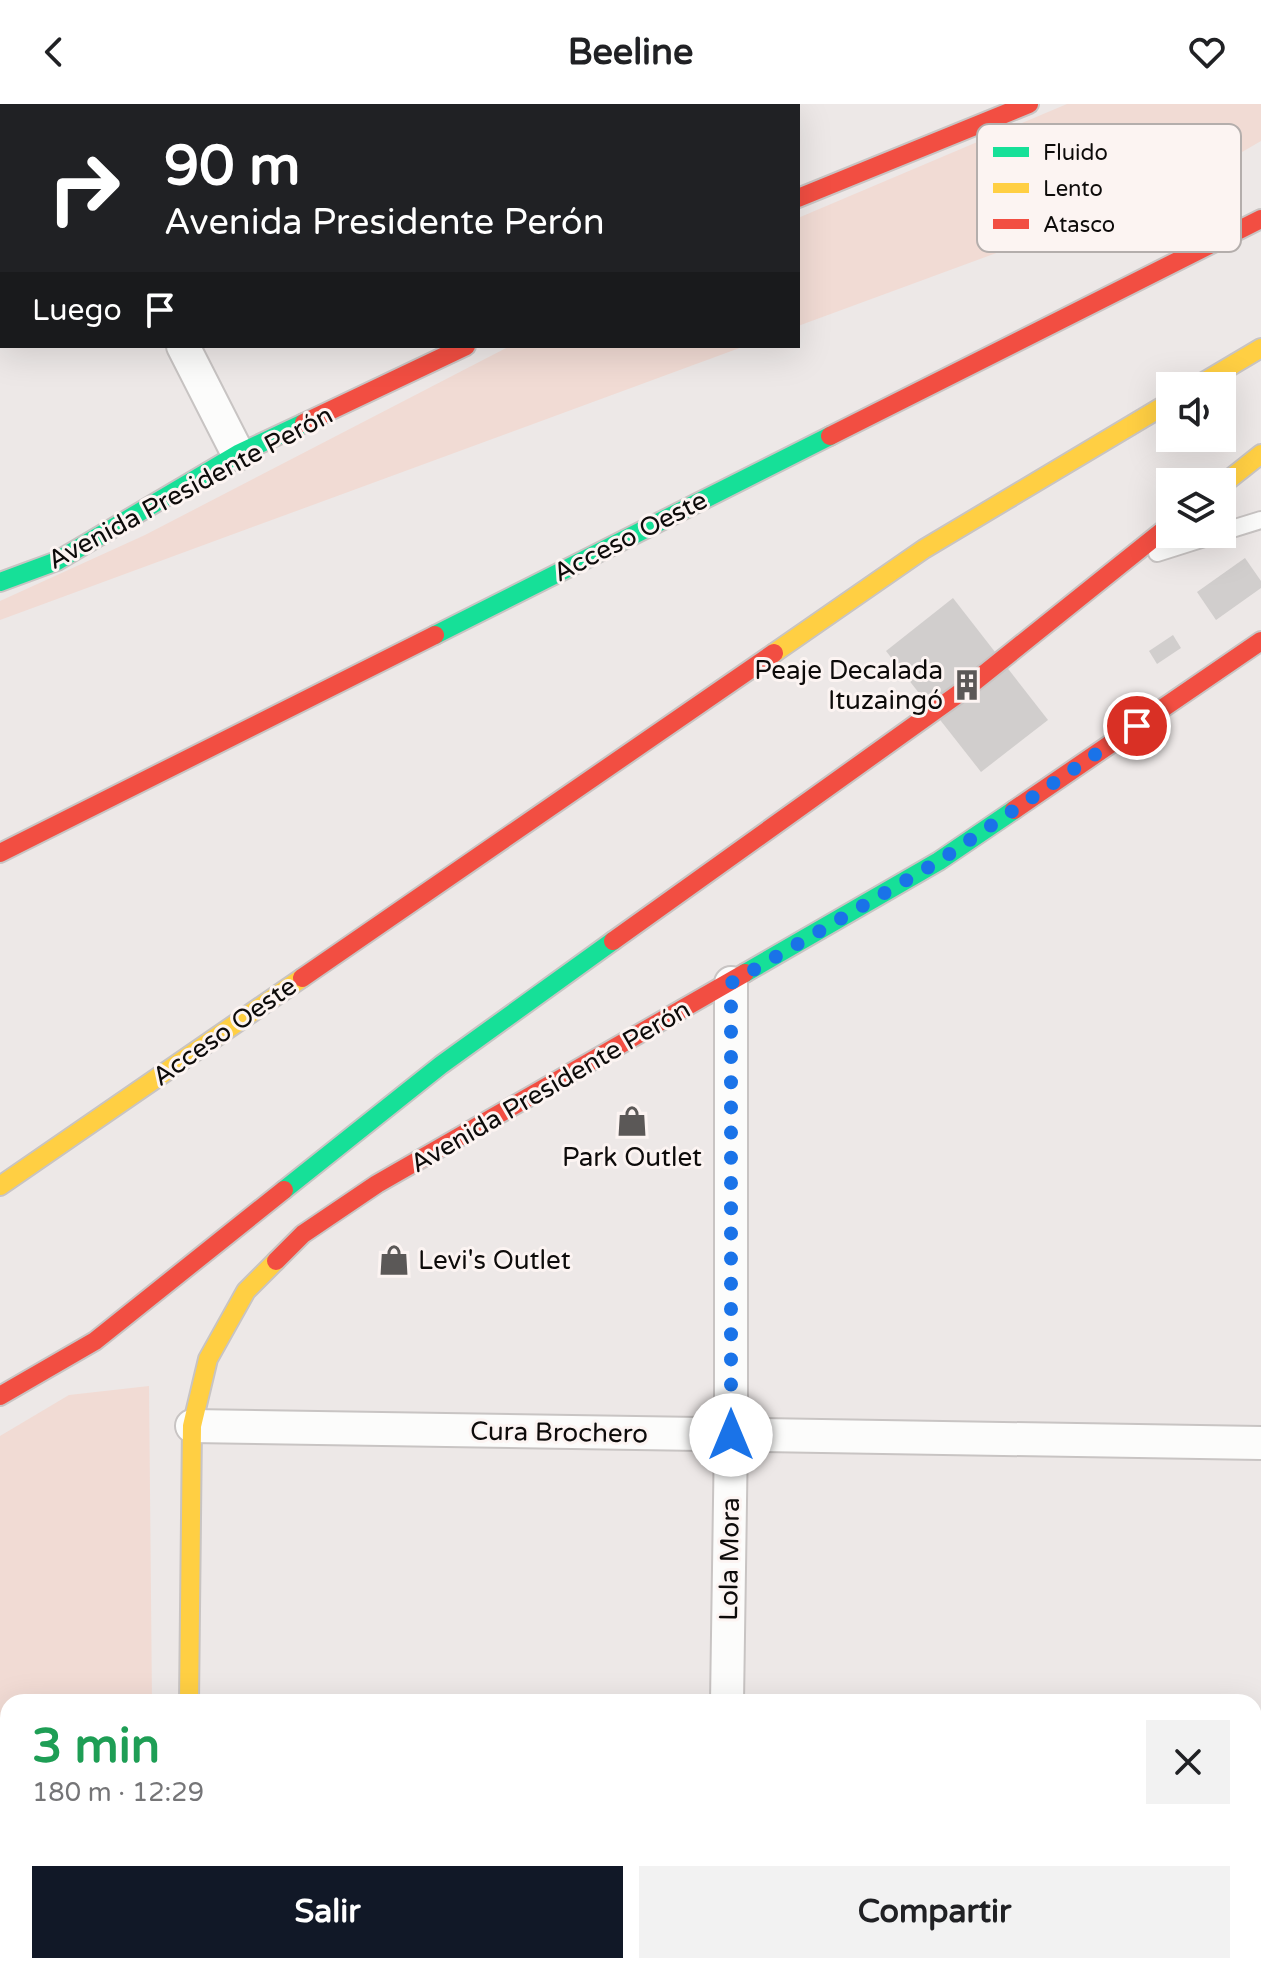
<!DOCTYPE html>
<html lang="es">
<head>
<meta charset="utf-8">
<style>
	body { margin:0; font-family:"Varela Round",sans-serif; background:#f2f2f2; color:#202124; height:100vh; display:flex; flex-direction:column; font-size:30px; white-space:nowrap }
	* { box-sizing:border-box; margin:0 }
	p { font-size:26px; color:#757577 }
	.icon { flex:none; width:44px; height:44px; fill:none; stroke:currentColor; stroke-width:2; stroke-linecap:round; stroke-linejoin:round }
	.map { position:relative; flex:1; overflow:hidden }
	.details { position:absolute; left:0px; top:1590px; width:1262px; height:280px; display:flex; flex-direction:column; background:#fff; border-radius:24px 24px 0 0; box-shadow:0 8px 32px #0002 }
	.details>* { flex:none }
	.banner { position:absolute; left:0px; top:0px; width:800px; height:244px; box-shadow:0 8px 32px #0002; background:#202124; color:#fff; overflow:hidden }
	.tools { position:absolute; left:1156px; top:268px; display:grid; gap:16px }
	.tools a { display:grid; place-items:center; width:80px; height:80px; border-radius:0px; background:#fff; box-shadow:0 8px 32px #0002; font-size:40px }
	.pin { position:absolute; display:grid; place-items:center; width:68px; height:68px; color:#fff; margin:-34px; border:4px solid #fff; border-radius:50%; box-shadow:0 2px 8px #0007 }
	.me { position:absolute; width:88px; margin:-44px; rotate:0deg; stroke-linejoin:round; filter:drop-shadow(0 0 6px #0008) }
	.turn { display:flex; align-items:center; gap:28px; height:168px; padding:0 32px; font-size:36px }
	.turn .icon { width:104px; height:104px; stroke-width:2.5 }
	.turn b { display:block; font-size:56px; line-height:68px }
	.then { display:flex; align-items:center; height:76px; padding:0 32px; background:#0003; gap:16px; font-size:30px }
	.round { display:grid; place-items:center; flex:none; width:84px; height:84px; border-radius:0px; background:#f2f2f2 }
	.headline { display:flex; align-items:center; justify-content:space-between; height:136px; padding:0 32px }
	h1 { font-size:48px; font-weight:700; line-height:60px; color:#1e9e55 }
	.primary-button { display:flex; gap:16px; margin-top:auto; padding:16px 32px }
	.primary-button a { flex:1; height:92px; border-radius:0px; background:#111827; color:#fff; font-size:32px; font-weight:700; line-height:92px; text-align:center }
	.primary-button a+a { background:#f2f2f2; color:#202124 }
	header { display:flex; justify-content:space-between; align-items:center; height:104px; padding:0 32px; background:#fff; font-size:36px; font-weight:700 }
	.map>svg:first-child { display:block }
</style>
</head>
<body>
<header><svg class="icon" aria-label="back" viewBox="0 0 24 24"><path d="M15 5l-7 7 7 7"/></svg>Beeline<svg class="icon" aria-label="heart" viewBox="0 0 24 24"><path d="M12 20l-8-8c-3-5 5-10 8-4 3-6 11-1 8 4z"/></svg></header>
<div class="map">
<svg width="1261" height="1870" viewBox="0 0 1261 1870">
	<rect width="100%" height="100%" fill="#ede8e7"/>
	<g fill="#f1dbd4">
		<path d="M 1067,0 L 1261,0 L 1261,37 L 1192,77 L 798,222 L 798,114 Z"/>
		<path d="M 510,242 L 745,242 L 0,516 L 0,497 L 145,431 Z"/>
		<path d="M 149,1282 L 152,1598 L 8,1598 L 8,1862 L 155,1862 L 155,1870 L 0,1870 L 0,1332 L 69,1291 Z"/>
	</g>
	<g fill="#d1cecd">
		<path d="M 1245,454 L 1261,477 L 1261,484 L 1216,516 L 1197,488 Z"/>
		<path d="M 953,494 L 1048,616 L 981,668 L 886,547 Z"/>
		<path d="M 1173,531 L 1181,544 L 1157,560 L 1149,547 Z"/>
	</g>
	<g fill="none" stroke-linecap="round" stroke-linejoin="round">
		<defs>
			<g id="lane">
				<path d="M 1222,428 L 1261,416"/>
				<path d="M 1157,449 L 1217,430"/>
			</g>
			<g id="street">
				<path d="M 57,0 L 58,2"/>
				<path d="M 597,0 L 598,2"/>
				<path d="M 702,2 L 702,0"/>
				<path d="M 183,242 L 238,350"/>
				<path d="M 192,1322 L 1261,1339"/>
				<path d="M 727,1598 L 731,1331 L 731,879"/>
				<path d="M 723,1870 L 723,1862"/>
			</g>
			<g id="fast">
				<path d="M 0,478 L 57,457 L 238,350 L 304,319"/>
				<path d="M 435,531 L 830,332"/>
				<path d="M 745,869 L 939,757 L 1014,706"/>
				<path d="M 284,1086 L 441,961 L 613,837"/>
			</g>
			<g id="slow">
				<path d="M 1197,282 L 1261,244"/>
				<path d="M 1222,381 L 1261,350"/>
				<path d="M 774,549 L 924,445 L 1170,298"/>
				<path d="M 0,1082 L 302,874"/>
				<path d="M 189,1598 L 192,1322 L 208,1255 L 246,1187 L 276,1157"/>
				<path d="M 189,1862 L 189,1870"/>
			</g>
			<g id="jam">
				<path d="M 798,94 L 1029,0"/>
				<path d="M 304,319 L 466,242"/>
				<path d="M 830,332 L 1261,115"/>
				<path d="M 1014,706 L 1261,537"/>
				<path d="M 0,749 L 435,531"/>
				<path d="M 613,837 L 968,583 L 1170,421"/>
				<path d="M 302,874 L 774,549"/>
				<path d="M 276,1157 L 303,1130 L 377,1080 L 745,869"/>
				<path d="M 0,1292 L 95,1237 L 284,1086"/>
			</g>
		</defs>
		<use href="#lane" stroke="#c8c4c3" stroke-width="20"/>
		<use href="#street" stroke="#c8c4c3" stroke-width="36"/>
		<use href="#fast" stroke="#c8c4c3" stroke-width="22"/>
		<use href="#slow" stroke="#c8c4c3" stroke-width="22"/>
		<use href="#jam" stroke="#c8c4c3" stroke-width="22"/>
		<use href="#lane" stroke="#fcfcfb" stroke-width="16"/>
		<use href="#street" stroke="#fcfcfb" stroke-width="32"/>
		<use href="#fast" stroke="#16e098" stroke-width="18"/>
		<use href="#slow" stroke="#ffcf43" stroke-width="18"/>
		<use href="#jam" stroke="#f24e42" stroke-width="18"/>
	</g>
	<g fill="none" stroke-linecap="round" stroke-linejoin="round">
		<path stroke="#1a73e8" stroke-width="14" stroke-dasharray="0 25.2" d="M 731,1331 L 731,879 L 939,757 L 1137,622"/>
	</g>
	<defs>
		<symbol id="building-bare" viewBox="-9 -9 18 18"><path d="M-4-6H4V6H1V3H-1V6H-4ZM-2.5-4.3h1.7v1.8h-1.7ZM.8-4.3h1.7v1.8H.8ZM-2.5-1h1.7V.8h-1.7ZM.8-1h1.7V.8H.8Z" fill="#5b5857" stroke="#fcf4f2" stroke-width="2.5" paint-order="stroke"/></symbol>
		<symbol id="shop-bare" viewBox="-9 -9 18 18"><path d="M-5-2.5h2.3a2.7 3.5 0 0 1 5.4 0H5L5.5 6h-11ZM-1.5-2.5h3a1.5 2.3 0 0 0-3 0Z" fill="#5b5857" stroke="#fcf4f2" stroke-width="2.5" paint-order="stroke"/></symbol>
	</defs>
	<g fill-rule="evenodd">
		<use href="#building-bare" x="945" y="559" width="44" height="44"/>
		<use href="#shop-bare" x="610" y="995" width="44" height="44"/>
		<use href="#shop-bare" x="372" y="1134" width="44" height="44"/>
	</g>
	<g text-anchor="middle" stroke-width="6" stroke-linejoin="round" paint-order="stroke">
		<g font-size="26" fill="#0d0b0a" stroke="#fcf4f2">
			<text transform="translate(190 383) rotate(-28)" y="9">Avenida Presidente Perón</text>
			<text transform="translate(630 432) rotate(-27)" y="9">Acceso Oeste</text>
			<text transform="translate(224 927) rotate(-35)" y="9">Acceso Oeste</text>
			<text transform="translate(550 982) rotate(-30)" y="9">Avenida Presidente Perón</text>
			<text transform="translate(559 1328) rotate(1)" y="9">Cura Brochero</text>
			<text transform="translate(729 1455) rotate(-89)" y="9">Lola Mora</text>
		</g>
		<g font-size="26" fill="#0d0b0a" stroke="#fcf4f2" text-anchor="end">
			<text x="943" y="575">Peaje Decalada<tspan x="943" dy="30">Ituzaingó</tspan></text>
			<text x="632" y="1062" text-anchor="middle">Park Outlet</text>
			<text x="418" y="1165" text-anchor="start">Levi's Outlet</text>
		</g>
	</g>
	<rect x="977" y="20" width="264" height="128" rx="12" fill="#fcf4f2" stroke="#b4aeac" stroke-width="2"/>
	<rect x="993" y="43" width="36" height="10" fill="#16e098"/>
	<rect x="993" y="79" width="36" height="10" fill="#ffcf43"/>
	<rect x="993" y="115" width="36" height="10" fill="#f24e42"/>
	<g font-size="22" fill="#0d0b0a">
		<text x="1043" y="56">Fluido</text>
		<text x="1043" y="92">Lento</text>
		<text x="1043" y="128">Atasco</text>
	</g>
</svg>
<div class="tools">
<a><svg class="icon" aria-label="sound" viewBox="0 0 24 24"><path d="M4 9h4l5-4v14l-5-4H4zM17 9q2 3 0 6"/></svg></a>
<a><svg class="icon" aria-label="layers" viewBox="0 0 24 24"><path d="M12 4l9 5-9 5-9-5zM3 14l9 5 9-5"/></svg></a>
</div>
<div class="pin" style="left:1137px;top:622px;background:#d93025"><svg class="icon" aria-label="arrive" viewBox="0 0 24 24"><path d="M6 21V4h12l-3 4 3 4H6"/></svg></div>
<svg class="me" style="left:731px;top:1331px" viewBox="-20 -20 40 40"><circle r="19" fill="#fff"/><path d="M0-13L10 11 0 6-10 11z" fill="#1a73e8"/></svg>
<div class="banner">
<div class="turn"><svg class="icon" aria-label="right" viewBox="0 0 24 24"><path d="M7 20v-9h11M14 6l5 5-5 5"/></svg><div><b>90 m</b>Avenida Presidente Perón</div></div>
<div class="then">Luego<svg class="icon" aria-label="arrive" viewBox="0 0 24 24"><path d="M6 21V4h12l-3 4 3 4H6"/></svg></div>
</div>
<section class="details">
<div class="headline"><div><h1>3 min</h1><p>180 m · 12:29</p></div><a class="round"><svg class="icon" aria-label="close" viewBox="0 0 24 24"><path d="M6 6l12 12M18 6L6 18"/></svg></a></div>
<div class="primary-button"><a>Salir</a><a>Compartir</a></div>
</section>
</div>
</body>
</html>
